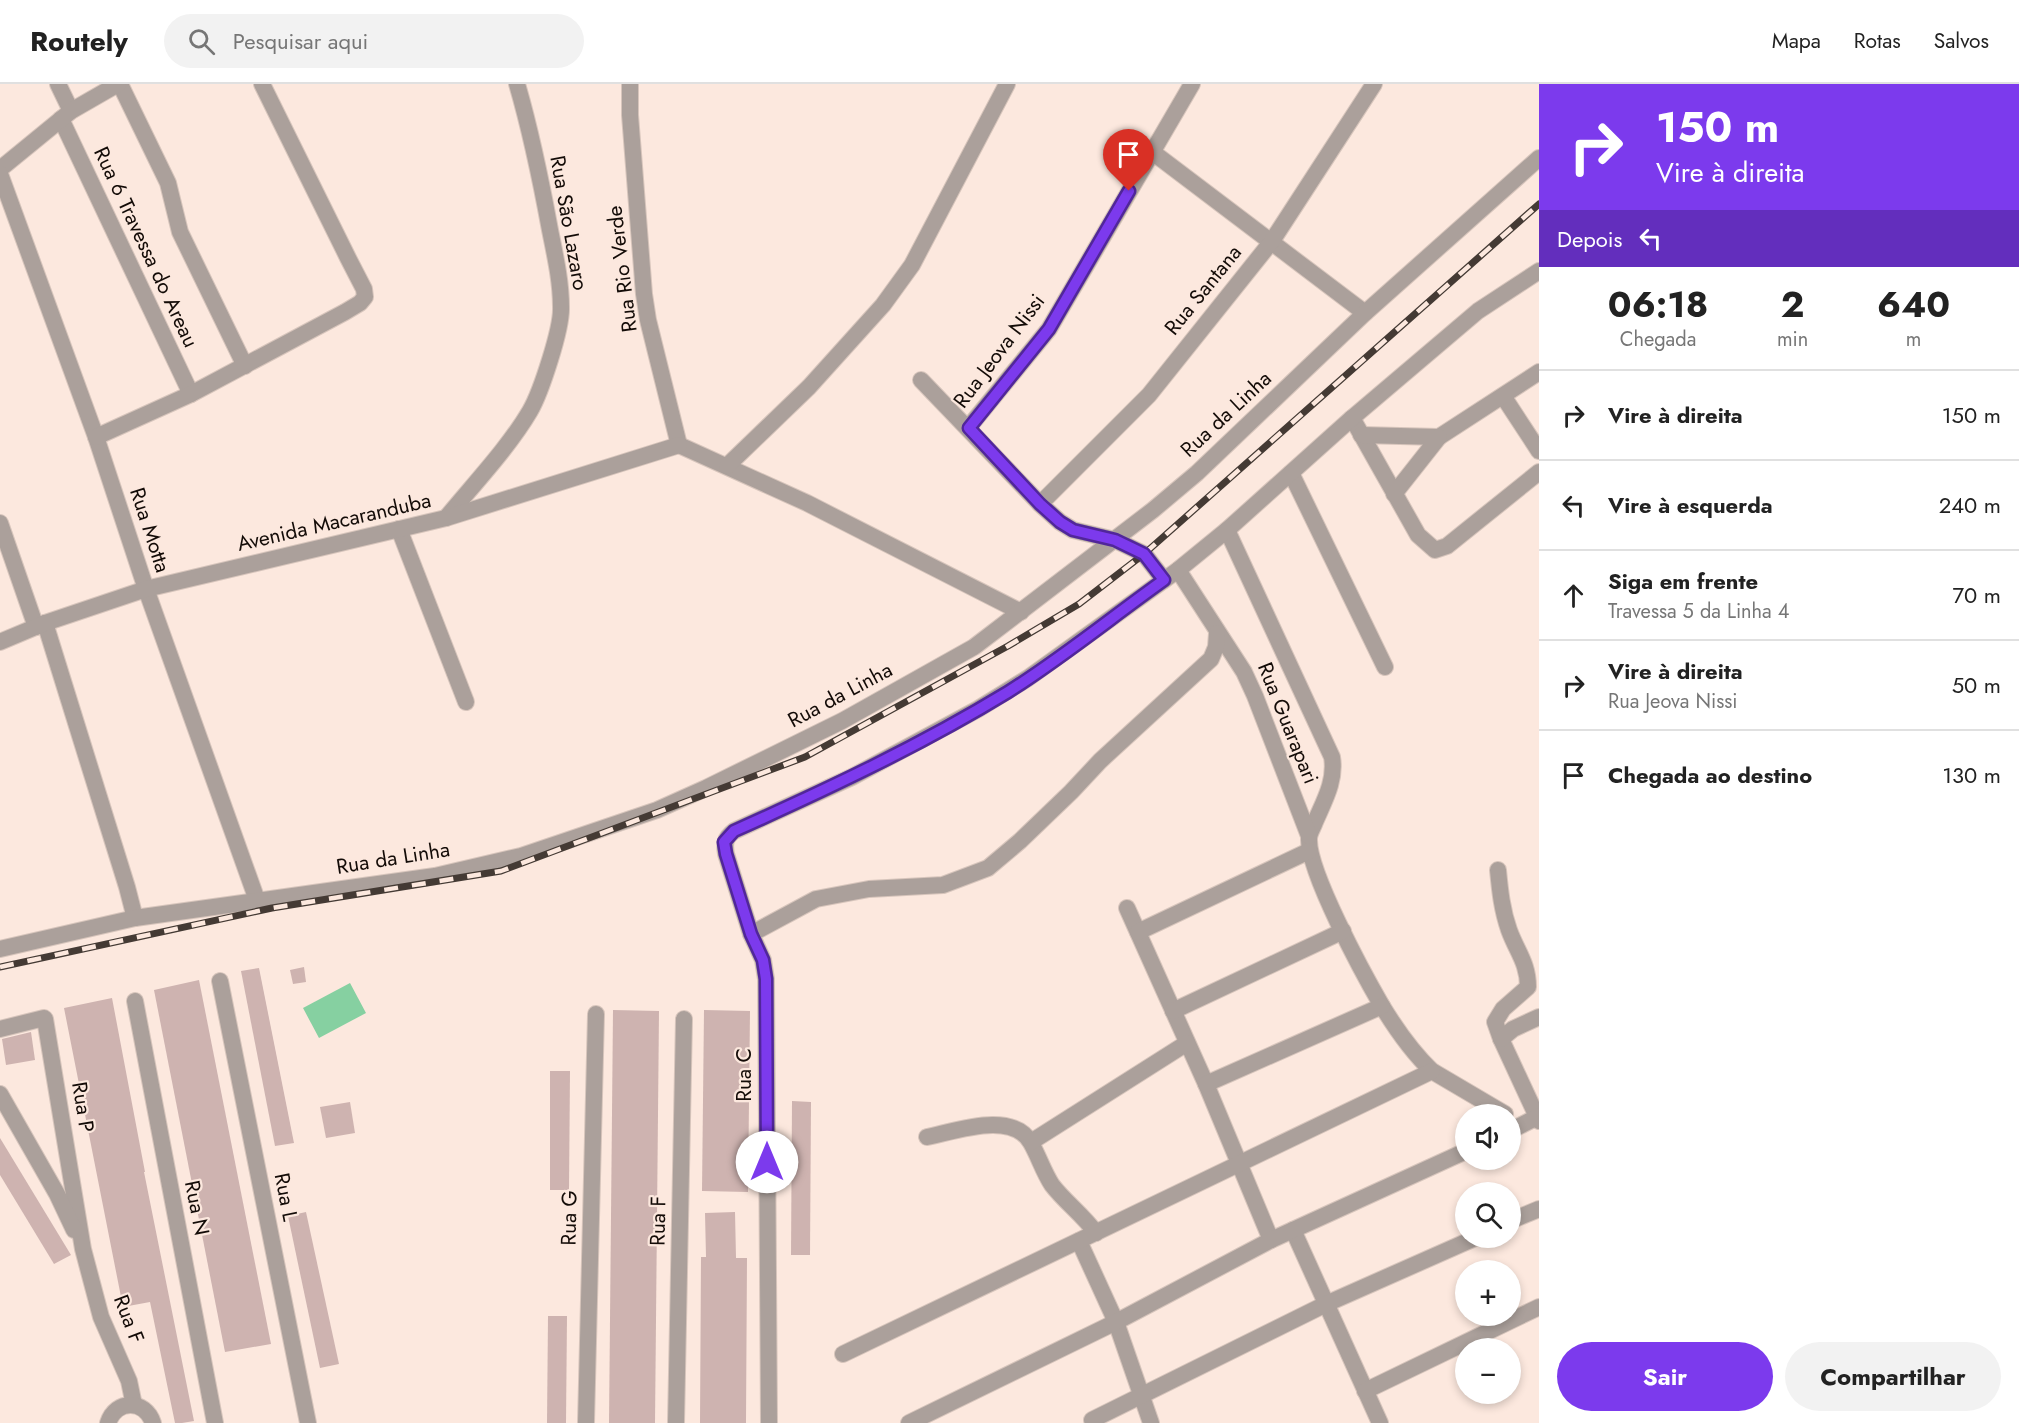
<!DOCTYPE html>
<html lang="pt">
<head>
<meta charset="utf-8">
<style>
	body { margin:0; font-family:Jost,sans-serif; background:#f2f2f2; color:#222; height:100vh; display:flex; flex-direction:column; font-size:22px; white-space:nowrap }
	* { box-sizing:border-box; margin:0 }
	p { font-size:20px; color:#767676 }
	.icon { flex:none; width:33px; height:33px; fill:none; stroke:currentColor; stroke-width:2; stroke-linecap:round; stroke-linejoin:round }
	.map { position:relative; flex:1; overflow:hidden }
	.side { display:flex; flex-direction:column; background:#fff; width:480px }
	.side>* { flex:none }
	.hud { background:#7c3aed; color:#fff; overflow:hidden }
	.fabs { position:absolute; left:1455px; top:1020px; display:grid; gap:12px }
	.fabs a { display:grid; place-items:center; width:66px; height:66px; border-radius:50%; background:#fff; box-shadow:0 3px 9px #0003; font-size:30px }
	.pin { position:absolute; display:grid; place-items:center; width:51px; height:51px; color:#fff; margin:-62px -26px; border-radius:50% 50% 50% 0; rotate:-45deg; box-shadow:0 0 6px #0007 }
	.pin .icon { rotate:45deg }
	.me { position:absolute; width:66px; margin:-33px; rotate:0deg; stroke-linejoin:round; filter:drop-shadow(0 0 4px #0008) }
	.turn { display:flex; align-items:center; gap:21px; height:126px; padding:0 18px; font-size:27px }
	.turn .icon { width:78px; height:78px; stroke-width:2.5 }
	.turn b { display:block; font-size:42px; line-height:51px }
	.then { display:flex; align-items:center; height:57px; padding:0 18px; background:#0003; gap:12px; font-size:22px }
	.eta { display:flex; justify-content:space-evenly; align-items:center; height:102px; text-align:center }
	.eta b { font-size:36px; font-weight:700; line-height:42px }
	.primary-button { display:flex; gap:12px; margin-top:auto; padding:12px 18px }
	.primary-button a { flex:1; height:69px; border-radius:36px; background:#7c3aed; color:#fff; font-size:24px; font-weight:700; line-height:69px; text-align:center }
	.primary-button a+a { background:#f2f2f2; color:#222 }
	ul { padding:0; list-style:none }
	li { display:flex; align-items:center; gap:18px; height:90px; padding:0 18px; border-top:2px solid #e0e0e0 }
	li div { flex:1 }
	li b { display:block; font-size:22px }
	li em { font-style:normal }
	header { display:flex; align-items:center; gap:36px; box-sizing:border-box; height:84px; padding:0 30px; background:#fff; border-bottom:2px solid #e0e0e0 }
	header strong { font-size:28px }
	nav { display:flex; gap:33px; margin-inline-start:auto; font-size:21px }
	.search { width:420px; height:54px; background:#f2f2f2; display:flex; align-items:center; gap:15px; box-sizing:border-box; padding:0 21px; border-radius:33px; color:#767676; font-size:22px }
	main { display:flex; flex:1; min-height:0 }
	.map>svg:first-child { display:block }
</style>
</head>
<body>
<header>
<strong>Routely</strong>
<div class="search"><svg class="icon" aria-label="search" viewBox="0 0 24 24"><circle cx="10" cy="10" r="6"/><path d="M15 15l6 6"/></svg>Pesquisar aqui</div>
<nav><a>Mapa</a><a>Rotas</a><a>Salvos</a></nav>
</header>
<main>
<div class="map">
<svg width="1539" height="1339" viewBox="0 0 1539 1339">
	<rect width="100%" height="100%" fill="#fce8de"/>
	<path fill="#86d0a1" d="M 350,899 L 366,929 L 319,954 L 303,924 Z"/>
	<g fill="#ceb3b0">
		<path d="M 304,883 L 306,898 L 293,900 L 290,886 Z"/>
		<path d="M 259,884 L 294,1059 L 275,1062 L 241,887 Z"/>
		<path d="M 199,896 L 271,1260 L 225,1268 L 154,906 Z"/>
		<path d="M 112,914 L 145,1088 L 144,1088 L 194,1337 L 182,1339 L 175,1339 L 150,1218 L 123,1223 L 64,924 Z"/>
		<path d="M 613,926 L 659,927 L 655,1339 L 609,1339 Z"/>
		<path d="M 704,926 L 750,927 L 748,1108 L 702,1107 Z"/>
		<path d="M 31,948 L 35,976 L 6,981 L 2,955 Z"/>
		<path d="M 550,987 L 570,987 L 569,1106 L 550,1106 Z"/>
		<path d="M 792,1017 L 811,1018 L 810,1171 L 791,1171 Z"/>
		<path d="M 350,1018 L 355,1049 L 326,1054 L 320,1023 Z"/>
		<path d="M 0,1054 L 71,1171 L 54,1180 L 0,1091 Z"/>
		<path d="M 306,1128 L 339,1280 L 320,1284 L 288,1132 Z"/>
		<path d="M 735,1128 L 736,1174 L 747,1174 L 746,1339 L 700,1339 L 701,1173 L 706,1173 L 705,1129 Z"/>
		<path d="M 548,1232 L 567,1232 L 566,1339 L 547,1339 Z"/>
	</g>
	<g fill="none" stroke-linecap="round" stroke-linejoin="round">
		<defs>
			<g id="street">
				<path d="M 58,0 L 71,27"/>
				<path d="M 120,0 L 168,99 L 180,148 L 245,282"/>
				<path d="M 630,0 L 630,31 L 644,210 L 648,236 L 679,361"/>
				<path d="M 61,35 L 191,310"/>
				<path d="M 1151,67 L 1365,229"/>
				<path d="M 0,85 L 71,27 L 118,0"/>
				<path d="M 0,90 L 96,353 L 146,505 L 257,816"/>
				<path d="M 921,296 L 1040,420 L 1060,438 L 1073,446 L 1115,456 L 1144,470 L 1164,496"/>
				<path d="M 1503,312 L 1539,367"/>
				<path d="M 1352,334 L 1418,451 L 1435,466 L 1447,462 L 1539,388"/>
				<path d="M 968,344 L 1049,245 L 1192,0"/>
				<path d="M 1361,351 L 1439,353 L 1539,288"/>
				<path d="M 96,353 L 191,310 L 345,228 L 360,219 L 365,213 L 364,205 L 348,174 L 262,0"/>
				<path d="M 679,361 L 807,419 L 1021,528"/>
				<path d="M 727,382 L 809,303 L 883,221 L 912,181 L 1007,0"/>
				<path d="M 1291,389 L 1385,583"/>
				<path d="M 1394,410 L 1439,353"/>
				<path d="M 1040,420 L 1149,311 L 1272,157 L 1374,0"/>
				<path d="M 446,434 C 473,401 509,363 530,327 C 541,308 562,244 561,223 C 561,197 555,171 550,146 C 541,97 531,48 517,0"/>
				<path d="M 0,439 L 36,543"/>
				<path d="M 399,445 L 466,618"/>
				<path d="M 1227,446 L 1332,673 C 1336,697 1324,717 1315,738 C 1313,744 1309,749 1309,755 C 1308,788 1364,891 1382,922 C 1396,945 1413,969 1432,987 L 1505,1030"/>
				<path d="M 1178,486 L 1244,588 L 1255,612 L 1309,752"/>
				<path d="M 45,539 L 127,803 L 135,834"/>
				<path d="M 0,558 L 45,539 L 146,505 L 446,434 L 679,361"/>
				<path d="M 1498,786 C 1500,807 1502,826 1509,846 C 1517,868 1528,879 1528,903 L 1503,925 L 1495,938 L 1501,955 L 1539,1037"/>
				<path d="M 1127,824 L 1206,1000 L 1271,1156"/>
				<path d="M 1138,848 L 1309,767"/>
				<path d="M 751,850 L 816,815 L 869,805 L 943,801 L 988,784 L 1020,757 L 1071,708 L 1100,677 L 1211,575 L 1216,563 L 1217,549"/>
				<path d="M 0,865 L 135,834 L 435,792 L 521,772 L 657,726 L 706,704 L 842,637 L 974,563 L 1153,426 L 1197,389 L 1365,229 L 1539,74"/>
				<path d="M 220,897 L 308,1339"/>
				<path d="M 135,917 L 215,1339"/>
				<path d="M 1173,927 L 1343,847"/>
				<path d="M 0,945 L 44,934 L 45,935 L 83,1165 L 101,1233 L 129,1297 L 134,1321"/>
				<path d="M 1501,955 L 1513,945 L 1539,933"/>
				<path d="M 1206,1000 L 1382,922"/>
				<path d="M 0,1010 L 57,1110 L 74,1146"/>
				<path d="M 1510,1047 L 1539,1032"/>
				<path d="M 927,1053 C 956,1047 1013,1026 1031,1059 C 1039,1073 1043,1087 1052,1101 C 1065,1118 1083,1131 1096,1149"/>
				<path d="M 1031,1058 L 1187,959"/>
				<path d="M 1510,1137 L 1539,1125"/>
				<path d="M 1293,1146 L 1380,1339"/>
				<path d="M 1079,1157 L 1116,1238 L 1151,1339"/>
				<path d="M 843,1270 L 1432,987"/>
				<path d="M 1365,1307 L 1539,1223"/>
				<path d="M 1092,1336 L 1326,1220 L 1475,1154"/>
				<path d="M 108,1339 C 116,1315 145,1315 153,1339"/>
				<path d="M 586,1339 L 596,930"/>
				<path d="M 676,1339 L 684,935"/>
				<path d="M 769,1339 L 766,895 L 763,876 L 751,850 L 726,770 C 724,759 725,754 734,747 L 852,693 L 978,625 L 1028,594 L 1178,486 L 1227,446 L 1352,334 L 1478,227 L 1539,187"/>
				<path d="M 909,1339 L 1116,1238 L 1271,1156 L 1466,1067"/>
			</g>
		</defs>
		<use href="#street" stroke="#d7c5bc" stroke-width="18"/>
		<use href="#street" stroke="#aba09b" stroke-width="16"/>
		<defs>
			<path id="rail" d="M 0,883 L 272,824 L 501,787 L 805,673 L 1008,562 L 1079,520 L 1144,470 L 1539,120"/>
		</defs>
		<use href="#rail" stroke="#443a34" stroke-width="7"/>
		<use href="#rail" stroke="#fce8de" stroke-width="4.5" stroke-dasharray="14" stroke-linecap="butt"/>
	</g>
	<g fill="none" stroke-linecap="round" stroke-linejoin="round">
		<defs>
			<path id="route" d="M 767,1078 L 766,895 L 763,876 L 751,850 L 726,770 L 724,758 L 734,747 C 828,705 921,661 1008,608 C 1062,574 1112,533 1164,496 L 1144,470 L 1115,456 L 1073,446 L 1060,438 L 1040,420 L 969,344 L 1049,245 L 1129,107"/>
		</defs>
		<use href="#route" stroke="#51269a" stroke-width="15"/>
		<use href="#route" stroke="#7c3aed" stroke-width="10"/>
	</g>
	<g text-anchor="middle" stroke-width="4.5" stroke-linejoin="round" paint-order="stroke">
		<g font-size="21" fill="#130b07" stroke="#fce8de">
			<text transform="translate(569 139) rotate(80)" y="7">Rua São Lazaro</text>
			<text transform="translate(146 163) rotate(65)" y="7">Rua 6 Travessa do Areau</text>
			<text transform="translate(622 185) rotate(-97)" y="7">Rua Rio Verde</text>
			<text transform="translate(1203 206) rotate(-51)" y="7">Rua Santana</text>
			<text transform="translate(999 267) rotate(-53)" y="7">Rua Jeova Nissi</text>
			<text transform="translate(1226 330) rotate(-43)" y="7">Rua da Linha</text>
			<text transform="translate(334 438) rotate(-13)" y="7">Avenida Macaranduba</text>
			<text transform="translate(150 446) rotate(72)" y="7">Rua Motta</text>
			<text transform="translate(840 611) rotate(-28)" y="7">Rua da Linha</text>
			<text transform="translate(1288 639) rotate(68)" y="7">Rua Guarapari</text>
			<text transform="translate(393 774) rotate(-9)" y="7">Rua da Linha</text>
			<text transform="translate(744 991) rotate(-90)" y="7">Rua C</text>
			<text transform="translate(83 1023) rotate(81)" y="7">Rua P</text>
			<text transform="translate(286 1113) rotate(79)" y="7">Rua L</text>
			<text transform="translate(197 1124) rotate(79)" y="7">Rua N</text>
			<text transform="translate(569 1134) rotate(-89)" y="7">Rua G</text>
			<text transform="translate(658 1137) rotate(-89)" y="7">Rua F</text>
			<text transform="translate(129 1235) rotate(69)" y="7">Rua F</text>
		</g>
	</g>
</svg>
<div class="fabs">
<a><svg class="icon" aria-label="sound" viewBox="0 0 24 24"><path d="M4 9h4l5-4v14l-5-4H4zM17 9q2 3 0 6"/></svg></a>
<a><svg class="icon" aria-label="search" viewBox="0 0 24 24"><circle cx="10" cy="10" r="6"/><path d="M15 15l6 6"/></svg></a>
<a>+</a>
<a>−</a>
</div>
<div class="pin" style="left:1129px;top:107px;background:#d93025"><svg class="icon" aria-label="arrive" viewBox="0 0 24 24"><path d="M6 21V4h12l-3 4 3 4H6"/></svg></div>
<svg class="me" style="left:767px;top:1078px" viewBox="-20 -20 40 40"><circle r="19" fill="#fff"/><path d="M0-13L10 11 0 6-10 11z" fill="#7c3aed"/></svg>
</div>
<section class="side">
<div class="hud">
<div class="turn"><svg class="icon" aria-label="right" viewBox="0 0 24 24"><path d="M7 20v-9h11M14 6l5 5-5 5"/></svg><div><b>150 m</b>Vire à direita</div></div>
<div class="then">Depois<svg class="icon" aria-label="left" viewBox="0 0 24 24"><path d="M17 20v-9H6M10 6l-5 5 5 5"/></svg></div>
</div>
<div class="eta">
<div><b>06:18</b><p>Chegada</p></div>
<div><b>2</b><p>min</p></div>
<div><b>640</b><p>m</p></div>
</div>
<ul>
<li><svg class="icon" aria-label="right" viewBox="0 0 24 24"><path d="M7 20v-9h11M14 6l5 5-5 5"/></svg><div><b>Vire à direita</b></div><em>150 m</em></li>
<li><svg class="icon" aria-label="left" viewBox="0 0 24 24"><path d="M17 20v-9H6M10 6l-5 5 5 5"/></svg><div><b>Vire à esquerda</b></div><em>240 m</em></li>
<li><svg class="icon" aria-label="ahead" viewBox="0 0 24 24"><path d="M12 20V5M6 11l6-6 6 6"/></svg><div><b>Siga em frente</b><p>Travessa 5 da Linha 4</p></div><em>70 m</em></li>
<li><svg class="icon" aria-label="right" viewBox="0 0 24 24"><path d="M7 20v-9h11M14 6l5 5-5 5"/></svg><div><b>Vire à direita</b><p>Rua Jeova Nissi</p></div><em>50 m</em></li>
<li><svg class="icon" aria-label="arrive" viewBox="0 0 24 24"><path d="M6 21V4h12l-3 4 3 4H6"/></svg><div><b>Chegada ao destino</b></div><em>130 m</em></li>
</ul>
<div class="primary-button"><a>Sair</a><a>Compartilhar</a></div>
</section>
</main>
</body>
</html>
